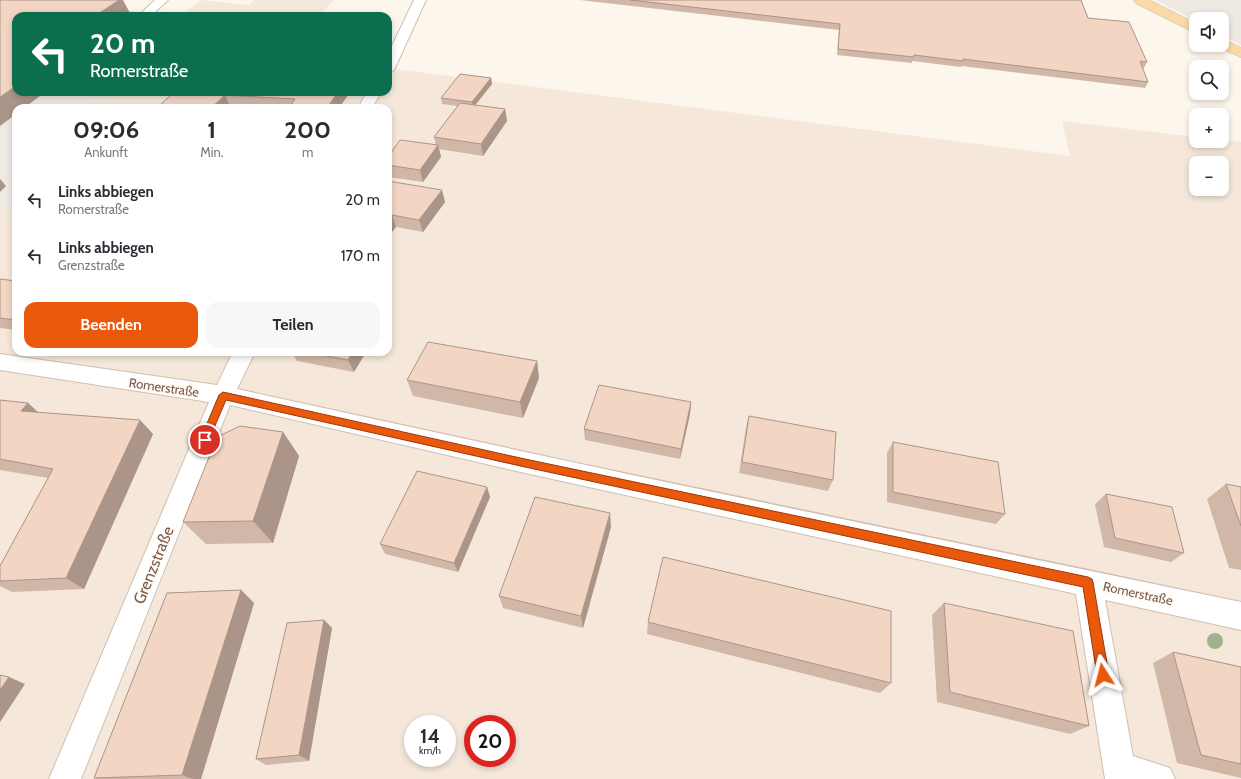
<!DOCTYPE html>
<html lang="de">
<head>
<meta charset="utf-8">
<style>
	body { margin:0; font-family:Cabin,sans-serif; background:#f7f7f7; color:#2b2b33; height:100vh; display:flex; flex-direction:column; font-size:15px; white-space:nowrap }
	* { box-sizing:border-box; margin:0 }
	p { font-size:13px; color:#7c7c81 }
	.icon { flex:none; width:22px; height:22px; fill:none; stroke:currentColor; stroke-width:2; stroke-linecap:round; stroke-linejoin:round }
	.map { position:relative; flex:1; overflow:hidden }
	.panel { position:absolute; left:12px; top:104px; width:380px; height:252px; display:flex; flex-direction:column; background:#fff; border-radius:12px; box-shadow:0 2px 6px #0003 }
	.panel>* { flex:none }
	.top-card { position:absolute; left:12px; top:12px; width:380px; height:84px; border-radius:12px; box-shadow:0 2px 6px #0003; background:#0b6e4f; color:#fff; overflow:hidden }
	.controls { position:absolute; left:1189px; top:12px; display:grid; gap:8px }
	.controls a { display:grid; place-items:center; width:40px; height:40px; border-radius:8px; background:#fff; box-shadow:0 2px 6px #0003; font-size:20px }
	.speed { position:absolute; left:404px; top:715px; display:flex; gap:8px; font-size:20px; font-weight:700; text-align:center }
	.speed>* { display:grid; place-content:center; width:52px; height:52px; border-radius:50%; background:#fff; box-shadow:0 2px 6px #0003; line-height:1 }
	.speed small { font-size:10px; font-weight:400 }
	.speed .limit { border:6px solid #d22; background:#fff; color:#111 }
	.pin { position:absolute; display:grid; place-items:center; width:34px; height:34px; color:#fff; margin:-17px; border:2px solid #fff; border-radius:50%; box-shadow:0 1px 4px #0007 }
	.me { position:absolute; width:44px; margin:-22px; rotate:351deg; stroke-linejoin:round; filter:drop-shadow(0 0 3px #0008) }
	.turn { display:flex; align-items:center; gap:14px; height:84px; padding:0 12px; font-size:18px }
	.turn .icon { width:52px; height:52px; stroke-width:2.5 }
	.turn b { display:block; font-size:28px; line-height:34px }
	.eta { display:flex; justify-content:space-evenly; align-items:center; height:68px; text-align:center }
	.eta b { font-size:24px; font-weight:700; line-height:28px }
	.primary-button { display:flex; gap:8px; margin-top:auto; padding:8px 12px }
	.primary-button a { flex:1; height:46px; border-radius:12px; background:#ea580c; color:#fff; font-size:16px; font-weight:700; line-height:46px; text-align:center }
	.primary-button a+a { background:#f7f7f7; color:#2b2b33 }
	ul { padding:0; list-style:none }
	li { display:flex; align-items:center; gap:12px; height:56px; padding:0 12px }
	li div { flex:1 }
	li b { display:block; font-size:15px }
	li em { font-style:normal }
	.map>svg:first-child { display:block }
</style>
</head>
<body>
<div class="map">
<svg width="1241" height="779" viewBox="0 0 1241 779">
	<rect width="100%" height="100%" fill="#fdf6ec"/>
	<g fill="#f5e8da" fill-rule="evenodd">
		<path d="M 201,0 L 249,5 L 255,0 L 334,0 L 318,16 L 180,16 Z"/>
		<path d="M 388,68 L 1070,156 L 1062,121 L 1196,137 L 1196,141 L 1222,140 L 1241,142 L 1241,779 L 0,779 L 0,210 L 16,212 L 16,352 L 388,352 L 388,108 L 130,108 L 92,104 L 106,92 L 388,92 ZM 1196,163 L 1222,163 L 1222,189 L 1196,189 ZM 413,724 L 447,724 L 447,758 L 413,758 ZM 473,724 L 507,724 L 507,758 L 473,758 Z"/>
	</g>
	<g fill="#efe9e4">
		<path d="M 27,0 L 180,16 L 16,16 L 16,92 L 106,92 L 93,104 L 130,108 L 16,108 L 16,212 L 0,210 L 0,7 Z"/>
		<path d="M 1155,0 L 1241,0 L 1241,45 L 1222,35 L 1222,19 L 1196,19 L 1196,21 Z"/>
	</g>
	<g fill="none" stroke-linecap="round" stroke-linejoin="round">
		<defs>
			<g id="minor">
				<path d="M 155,0 L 168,0 L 151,16 L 138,16 Z"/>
				<path d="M 414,0 L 426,0 L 395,68 L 393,71 L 388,72 L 388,54 Z"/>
				<path d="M 367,92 L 381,92 L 372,108 L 358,108 Z"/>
				<path d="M 233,352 L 255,352 L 237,389 C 571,463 907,533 1241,602 L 1241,630 L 1105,600 L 1133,756 L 1170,768 L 1175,779 L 1105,779 L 1076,594 L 525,473 L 230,405 L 81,779 L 49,779 L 209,402 L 0,370 L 0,354 L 217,385 Z"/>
			</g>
			<g id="major">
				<path d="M 1134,0 L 1149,0 L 1196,24 L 1196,33 L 1136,3 Z"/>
				<path d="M 1222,39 L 1241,48 L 1241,57 L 1217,46 L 1222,45 Z"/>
			</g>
		</defs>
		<use href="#minor" stroke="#d1beb0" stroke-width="2"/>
		<use href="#major" stroke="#dad1cd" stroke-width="2"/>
		<use href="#minor" fill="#fff" fill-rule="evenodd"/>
		<use href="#major" fill="#fbd9a5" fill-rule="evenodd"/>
	</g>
	<circle fill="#a0b28e" cx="1215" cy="641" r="8"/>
	<g fill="#d1b7a8">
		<path d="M 580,0 L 1081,0 L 1088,18 L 1147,62 L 1144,68 L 1142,68 L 1148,82 L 1145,88 L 961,66 L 961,67 L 912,61 L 912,63 L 837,55 L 839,30 Z"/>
		<path d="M 491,78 L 492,84 L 475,105 L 505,109 L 507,121 L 483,156 L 439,149 L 441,157 L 423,182 L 388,177 L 388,157 L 436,145 L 434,137 L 458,106 L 442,104 L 441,98 Z"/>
		<path d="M 174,92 L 350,92 L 339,108 L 261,108 L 230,106 L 228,108 L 157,108 Z"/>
		<path d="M 388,181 L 445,202 L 423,232 L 396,227 L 388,237 Z"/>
		<path d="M 0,279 L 16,281 L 16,330 L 0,328 Z"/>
		<path d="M 292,352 L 366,352 L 354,372 L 297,361 Z"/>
		<path d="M 537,361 L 539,378 L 523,418 L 413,396 L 407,380 Z"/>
		<path d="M 0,400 L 28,403 L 38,412 L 140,420 L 153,434 L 84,589 L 12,592 L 0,586 L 0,566 L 48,478 L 0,470 Z"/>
		<path d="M 691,402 L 690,414 L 680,459 L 585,440 L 584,429 Z"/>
		<path d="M 749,416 L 833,480 L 828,491 L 739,473 L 746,427 Z"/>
		<path d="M 283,432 L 299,456 L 273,543 L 206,544 L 183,522 Z"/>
		<path d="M 893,442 L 1005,514 L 996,524 L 887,502 L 887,453 Z"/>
		<path d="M 1226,484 L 1241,487 L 1241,570 L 1229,568 L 1207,499 Z"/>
		<path d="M 487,487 L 490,497 L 458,572 L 385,554 L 380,544 Z"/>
		<path d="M 1106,494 L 1184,553 L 1171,562 L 1104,547 L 1095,504 Z"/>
		<path d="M 611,527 L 583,628 L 503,608 L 499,596 Z"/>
		<path d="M 241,590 L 254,603 L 201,779 L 96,779 L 94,778 Z"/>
		<path d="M 944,603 L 1089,726 L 1070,734 L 937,702 L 932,615 Z"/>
		<path d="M 324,620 L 332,628 L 309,761 L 266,765 L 256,759 Z"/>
		<path d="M 648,622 L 891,683 L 880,693 L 647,634 Z"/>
		<path d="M 1173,652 L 1241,667 L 1241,778 L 1177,763 L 1153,663 Z"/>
	</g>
	<g fill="#aa9588">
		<path d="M 119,0 L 123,0 L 131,15 L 129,16 L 95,16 Z"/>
		<path d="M 491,78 L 492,84 L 473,108 L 472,102 Z"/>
		<path d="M 16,86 L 16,92 L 45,92 L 24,108 L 16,108 L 16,114 L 0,126 L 0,97 Z"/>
		<path d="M 338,92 L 350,92 L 339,108 L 327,108 Z"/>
		<path d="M 225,95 L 230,106 L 228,108 L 211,108 Z"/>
		<path d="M 505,109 L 507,121 L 483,156 L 481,144 Z"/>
		<path d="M 438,145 L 441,157 L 423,182 L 420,170 Z"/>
		<path d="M 0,179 L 6,186 L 0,192 Z"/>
		<path d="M 442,190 L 445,202 L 423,232 L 419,220 Z"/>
		<path d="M 392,215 L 396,227 L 388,237 L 388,220 Z"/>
		<path d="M 353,352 L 366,352 L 354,372 L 348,360 Z"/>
		<path d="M 537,361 L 539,378 L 523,418 L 520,402 Z"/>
		<path d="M 691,402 L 690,414 L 680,459 L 681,449 Z"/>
		<path d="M 28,403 L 43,417 L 21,411 Z"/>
		<path d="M 140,420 L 153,434 L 84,589 L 66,578 Z"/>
		<path d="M 283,432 L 299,456 L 273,543 L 253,521 Z"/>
		<path d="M 487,487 L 490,497 L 458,572 L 454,563 Z"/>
		<path d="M 610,513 L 611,527 L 583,628 L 581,616 Z"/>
		<path d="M 241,590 L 254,603 L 201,779 L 193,779 L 182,775 Z"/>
		<path d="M 324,620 L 332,628 L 309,761 L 299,755 Z"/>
		<path d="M 9,677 L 25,684 L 0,722 L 0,690 Z"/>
	</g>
	<g fill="#f3d5c3" stroke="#aa9588">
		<path d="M 0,0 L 119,0 L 95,16 L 16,16 L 16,86 L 0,97 Z"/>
		<path d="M 630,0 L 1081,0 L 1088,18 L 1129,22 L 1147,62 L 1140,61 L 1148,82 L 963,59 L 963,61 L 914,55 L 914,57 L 838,49 L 840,24 Z"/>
		<path d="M 460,74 L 491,78 L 472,102 L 441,98 Z"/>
		<path d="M 174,92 L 338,92 L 327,108 L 289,108 L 295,99 L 225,95 L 211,108 L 157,108 Z"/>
		<path d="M 460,103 L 505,109 L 481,144 L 434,137 Z"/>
		<path d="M 400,140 L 438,145 L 420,170 L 388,165 L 388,157 Z"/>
		<path d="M 388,181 L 442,190 L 419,220 L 392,215 L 388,220 Z"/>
		<path d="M 0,279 L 16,281 L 16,320 L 0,318 Z"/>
		<path d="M 428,342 L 537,361 L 520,402 L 407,380 Z"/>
		<path d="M 306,352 L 353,352 L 348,360 Z"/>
		<path d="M 599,385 L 691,402 L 681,449 L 584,429 Z"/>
		<path d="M 0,400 L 28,403 L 21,411 L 140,420 L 66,578 L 0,581 L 0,566 L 53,469 L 0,459 Z"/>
		<path d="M 749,416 L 836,432 L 833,480 L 742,462 Z"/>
		<path d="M 240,426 L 283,432 L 253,521 L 183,522 L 217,437 Z"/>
		<path d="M 893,442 L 998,462 L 1005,514 L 893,492 Z"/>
		<path d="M 417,471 L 487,487 L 454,563 L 380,544 Z"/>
		<path d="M 1226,484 L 1241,487 L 1241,526 Z"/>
		<path d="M 1106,494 L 1172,507 L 1184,553 L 1115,538 Z"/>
		<path d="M 535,497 L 610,513 L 581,616 L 499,596 Z"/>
		<path d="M 663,557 L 891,611 L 891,683 L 648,622 Z"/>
		<path d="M 241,590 L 182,775 L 94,778 L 167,593 Z"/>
		<path d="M 944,603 L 1073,631 L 1089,726 L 950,692 Z"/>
		<path d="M 324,620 L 299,755 L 256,759 L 287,623 Z"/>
		<path d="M 1173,652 L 1241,667 L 1241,764 L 1201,755 Z"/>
		<path d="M 0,675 L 9,677 L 0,690 Z"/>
	</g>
	<path fill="#ea580c" stroke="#983908" d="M 223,392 L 525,459 L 1088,577 L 1092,579 L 1093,582 L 1109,675 L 1108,679 L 1103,681 L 1099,679 L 1097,675 L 1083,587 L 525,467 L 226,400 L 208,442 L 201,442 L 200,440 L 219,395 Z"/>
	<g text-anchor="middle" stroke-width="3.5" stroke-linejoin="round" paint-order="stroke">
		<g font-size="13" fill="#7a5c4d" stroke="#fffaf3">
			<text transform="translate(164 387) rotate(8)" y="5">Romerstraße</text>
			<text transform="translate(1138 593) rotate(12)" y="5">Romerstraße</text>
		</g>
		<g font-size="16" fill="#7a5c4d" stroke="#fffaf3">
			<text transform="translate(153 565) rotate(-68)" y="6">Grenzstraße</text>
		</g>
	</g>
</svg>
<div class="controls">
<a><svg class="icon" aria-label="sound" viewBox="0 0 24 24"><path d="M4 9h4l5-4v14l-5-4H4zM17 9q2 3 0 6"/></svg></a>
<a><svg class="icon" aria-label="search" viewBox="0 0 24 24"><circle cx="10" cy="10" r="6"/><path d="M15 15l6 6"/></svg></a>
<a>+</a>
<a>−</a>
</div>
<div class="speed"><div>14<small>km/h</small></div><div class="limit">20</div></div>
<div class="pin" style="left:205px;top:440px;background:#d93025"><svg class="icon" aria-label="arrive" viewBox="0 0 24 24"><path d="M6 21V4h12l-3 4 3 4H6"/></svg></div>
<svg class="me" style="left:1103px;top:675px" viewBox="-20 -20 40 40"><path d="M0-17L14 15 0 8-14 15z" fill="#ea580c" stroke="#fff" stroke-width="4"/></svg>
<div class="top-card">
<div class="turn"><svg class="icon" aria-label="left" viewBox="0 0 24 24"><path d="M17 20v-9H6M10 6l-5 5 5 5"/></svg><div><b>20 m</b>Romerstraße</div></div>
</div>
<section class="panel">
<div class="eta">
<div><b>09:06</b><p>Ankunft</p></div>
<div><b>1</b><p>Min.</p></div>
<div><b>200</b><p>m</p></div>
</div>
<ul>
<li><svg class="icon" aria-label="left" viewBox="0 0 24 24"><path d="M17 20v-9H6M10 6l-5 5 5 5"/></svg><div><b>Links abbiegen</b><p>Romerstraße</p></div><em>20 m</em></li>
<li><svg class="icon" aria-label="left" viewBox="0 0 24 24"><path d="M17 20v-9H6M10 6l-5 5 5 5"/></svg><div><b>Links abbiegen</b><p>Grenzstraße</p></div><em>170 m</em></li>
</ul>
<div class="primary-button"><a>Beenden</a><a>Teilen</a></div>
</section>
</div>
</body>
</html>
